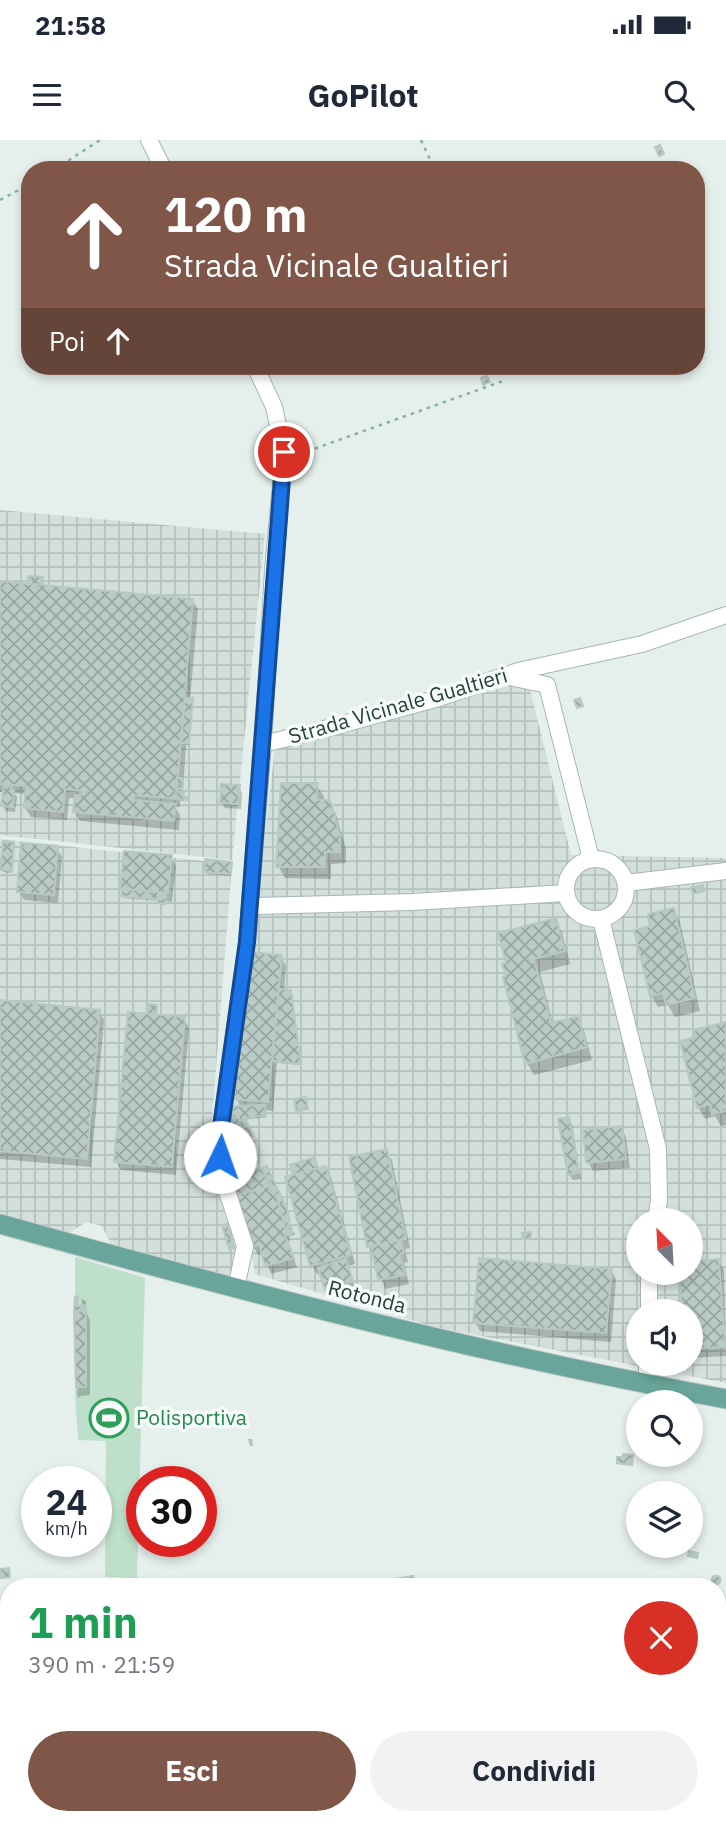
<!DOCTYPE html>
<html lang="it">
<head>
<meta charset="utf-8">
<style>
	body { margin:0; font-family:"IBM Plex Sans",sans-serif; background:#f2f2f3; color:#1f2937; height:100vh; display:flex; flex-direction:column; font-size:26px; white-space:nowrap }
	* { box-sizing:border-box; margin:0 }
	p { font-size:23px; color:#747a83 }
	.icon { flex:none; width:38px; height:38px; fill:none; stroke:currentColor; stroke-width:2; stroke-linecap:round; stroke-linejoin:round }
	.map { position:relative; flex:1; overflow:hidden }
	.sheet { position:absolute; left:0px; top:1438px; width:726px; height:247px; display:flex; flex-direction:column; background:#fff; border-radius:28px 28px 0 0; box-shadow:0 4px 10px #0003 }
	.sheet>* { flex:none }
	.hud { position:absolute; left:21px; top:21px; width:684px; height:214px; border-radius:28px; box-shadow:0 4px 10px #0003; background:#7f5648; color:#fff; overflow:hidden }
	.needle { width:46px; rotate:336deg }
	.fabs { position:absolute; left:626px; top:1068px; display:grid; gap:14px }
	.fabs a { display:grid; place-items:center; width:77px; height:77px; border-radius:50%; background:#fff; box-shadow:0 4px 10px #0003; font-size:35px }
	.speed { position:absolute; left:21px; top:1326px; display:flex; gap:14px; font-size:35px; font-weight:700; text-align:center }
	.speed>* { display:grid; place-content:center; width:91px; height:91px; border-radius:50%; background:#fff; box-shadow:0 4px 10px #0003; line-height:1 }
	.speed small { font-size:18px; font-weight:400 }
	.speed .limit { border:10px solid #d22; background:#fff; color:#111 }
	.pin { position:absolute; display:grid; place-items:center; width:60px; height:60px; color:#fff; margin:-30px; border:4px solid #fff; border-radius:50%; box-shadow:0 2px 7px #0007 }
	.me { position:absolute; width:77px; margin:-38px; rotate:3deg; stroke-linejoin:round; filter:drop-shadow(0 0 5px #0008) }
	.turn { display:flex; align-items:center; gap:24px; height:147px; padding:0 28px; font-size:32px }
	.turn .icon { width:91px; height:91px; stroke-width:2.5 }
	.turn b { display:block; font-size:49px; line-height:60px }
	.then { display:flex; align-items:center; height:66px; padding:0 28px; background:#0003; gap:14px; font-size:26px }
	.round { display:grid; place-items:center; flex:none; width:74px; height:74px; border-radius:37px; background:#f2f2f3 }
	.overview { display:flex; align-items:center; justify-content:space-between; height:119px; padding:0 28px }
	h1 { font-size:42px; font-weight:800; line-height:52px; color:#1e9e55 }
	.action { display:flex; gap:14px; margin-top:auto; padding:14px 28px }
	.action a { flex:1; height:80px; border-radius:42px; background:#7f5648; color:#fff; font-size:28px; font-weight:800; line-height:80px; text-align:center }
	.action a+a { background:#f2f2f3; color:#1f2937 }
	.status { display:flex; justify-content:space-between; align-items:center; height:49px; padding:0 35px; background:#fff; direction:ltr }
	.status svg { height:19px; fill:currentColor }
	header { display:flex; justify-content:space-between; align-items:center; height:91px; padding:0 28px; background:#fff; font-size:32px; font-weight:800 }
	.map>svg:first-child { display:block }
</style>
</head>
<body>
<div class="status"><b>21:58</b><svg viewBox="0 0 49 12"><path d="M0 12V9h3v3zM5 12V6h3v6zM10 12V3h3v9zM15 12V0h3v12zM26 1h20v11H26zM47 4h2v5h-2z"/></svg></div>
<header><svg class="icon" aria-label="menu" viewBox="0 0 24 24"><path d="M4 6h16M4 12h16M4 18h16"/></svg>GoPilot<svg class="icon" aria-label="search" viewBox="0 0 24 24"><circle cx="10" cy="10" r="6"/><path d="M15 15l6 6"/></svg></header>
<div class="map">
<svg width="726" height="1685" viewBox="0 0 726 1685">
	<defs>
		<pattern id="industrial-grid" width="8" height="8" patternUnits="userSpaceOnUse" patternTransform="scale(1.75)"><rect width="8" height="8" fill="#d3dfda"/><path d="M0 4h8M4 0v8" fill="none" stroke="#b5c1bc"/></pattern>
		<pattern id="building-cross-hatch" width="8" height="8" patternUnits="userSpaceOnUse" patternTransform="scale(1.75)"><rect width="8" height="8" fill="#bacac4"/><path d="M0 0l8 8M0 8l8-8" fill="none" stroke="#97a6a0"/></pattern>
	</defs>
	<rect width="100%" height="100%" fill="#e5efeb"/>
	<g fill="url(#industrial-grid)" fill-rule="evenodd">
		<path d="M 0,370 L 265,394 L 232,720 L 0,695 Z"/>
		<path d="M 528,541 L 571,715 L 726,718 L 726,1243 L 435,1187 L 255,1134 L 250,1106 L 226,1033 L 275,608 ZM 639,1080 L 691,1080 L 691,1132 L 639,1132 ZM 639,1171 L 691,1171 L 691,1223 L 639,1223 Z"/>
		<path d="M 0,699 L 232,724 L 209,1017 L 238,1105 L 232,1139 L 111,1104 L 102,1086 L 86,1082 L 70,1093 L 0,1074 Z"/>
	</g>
	<path fill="#bee0ca" d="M 75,1117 L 145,1138 L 137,1438 L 105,1437 L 106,1301 L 78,1300 L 75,1256 Z"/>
	<g fill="#0003">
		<path d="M 42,439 L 43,447 L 192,460 L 198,469 L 190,560 L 193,562 L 189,605 L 186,605 L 183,651 L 181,650 L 184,661 L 180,661 L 180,667 L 175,667 L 180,675 L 179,690 L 80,681 L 75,672 L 76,658 L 69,658 L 67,680 L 31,677 L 25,668 L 27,654 L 14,653 L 17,657 L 15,672 L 6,671 L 2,665 L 4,652 L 0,652 L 0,443 L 31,446 Z"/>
		<path d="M 317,645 L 324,657 L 324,662 L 329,662 L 336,674 L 346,709 L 346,723 L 331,724 L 331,739 L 285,738 L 278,726 Z"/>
		<path d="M 239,647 L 242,653 L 241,669 L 225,668 L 221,662 Z"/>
		<path d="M 13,704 L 12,733 L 3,732 L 2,730 Z"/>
		<path d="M 57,708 L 62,717 L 58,763 L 24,760 L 19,751 Z"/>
		<path d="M 170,717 L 176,726 L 172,762 L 166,761 L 166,765 L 161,765 L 160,761 L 124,758 L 123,755 Z"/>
		<path d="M 231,723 L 231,736 L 208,734 L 206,732 Z"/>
		<path d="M 673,770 L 680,782 L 700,871 L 675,877 L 668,865 L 658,867 L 651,855 L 652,787 Z"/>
		<path d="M 555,780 L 562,792 L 570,824 L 540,832 L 553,884 L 577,878 L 584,890 L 592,920 L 534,935 L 527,923 L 508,838 L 508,824 Z"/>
		<path d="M 281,817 L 286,826 L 284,851 L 291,854 L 301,925 L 277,923 L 273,971 L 266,970 L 266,977 L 244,980 L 253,998 L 247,1001 L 241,988 L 233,985 L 241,967 L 236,959 Z"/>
		<path d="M 0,862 L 99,871 L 104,880 L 91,1027 L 0,1019 Z"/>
		<path d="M 156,867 L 157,877 L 184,879 L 189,888 L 176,1035 L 121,1030 L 116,1021 L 149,876 Z"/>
		<path d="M 726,884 L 726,985 L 721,986 L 715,976 L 705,979 L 698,967 L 698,898 Z"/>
		<path d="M 569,979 L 572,984 L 581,1039 L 573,1040 L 569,1035 Z"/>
		<path d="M 621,988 L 626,997 L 630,1028 L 593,1031 L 588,1022 Z"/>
		<path d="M 386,1011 L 392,1020 L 410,1108 L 405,1109 L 408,1122 L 404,1123 L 409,1144 L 385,1149 L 369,1107 Z"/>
		<path d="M 316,1022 L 318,1030 L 326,1028 L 331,1037 L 355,1124 L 348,1126 L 355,1147 L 329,1155 L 321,1133 L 317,1134 L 312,1125 L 295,1036 Z"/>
		<path d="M 266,1028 L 290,1083 L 286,1084 L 287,1089 L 296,1094 L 289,1097 L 290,1101 L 288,1102 L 297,1127 L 271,1134 L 263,1114 L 258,1115 L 253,1106 Z"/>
		<path d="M 718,1121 L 724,1130 L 726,1216 L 691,1218 L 691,1132 Z"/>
		<path d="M 611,1130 L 616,1139 L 611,1202 L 480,1191 L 475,1182 Z"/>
		<path d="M 81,1159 L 86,1161 L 86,1165 L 84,1165 L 90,1181 L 90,1255 L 80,1256 L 80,1258 L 77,1256 L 83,1167 Z"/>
		<path d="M 248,1299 L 252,1299 L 253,1306 L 250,1306 Z"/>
		<path d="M 715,1438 L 720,1442 L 719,1445 L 714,1442 Z"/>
	</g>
	<g fill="url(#building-cross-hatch)" stroke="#b7c9c3" stroke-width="2">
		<path d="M 660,5 L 664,14 L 659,16 L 655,7 Z"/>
		<path d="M 487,236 L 490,242 L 483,245 L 481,238 Z"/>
		<path d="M 28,436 L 43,437 L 42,445 L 27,444 Z"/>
		<path d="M 0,441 L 193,459 L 176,659 L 134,655 L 134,660 L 176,664 L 174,681 L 73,672 L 75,655 L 81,655 L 82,651 L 65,649 L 63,672 L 24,668 L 26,646 L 0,644 Z"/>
		<path d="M 185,558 L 193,558 L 189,603 L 181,603 Z"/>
		<path d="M 580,558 L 583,566 L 577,568 L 574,560 Z"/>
		<path d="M 177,637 L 183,638 L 182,649 L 176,648 Z"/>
		<path d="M 281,643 L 318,643 L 317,660 L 330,660 L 340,695 L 340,712 L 325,712 L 325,727 L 276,727 Z"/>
		<path d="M 4,644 L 11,645 L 11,649 L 14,650 L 13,667 L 1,666 Z"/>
		<path d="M 221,644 L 240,645 L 238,664 L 220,663 Z"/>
		<path d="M 176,651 L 184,652 L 183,657 L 187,657 L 187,660 L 176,659 Z"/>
		<path d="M 3,701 L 14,702 L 12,731 L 0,730 Z"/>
		<path d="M 21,703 L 58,706 L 54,755 L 17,752 Z"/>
		<path d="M 124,711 L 172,715 L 168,753 L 120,749 Z"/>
		<path d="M 205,719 L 232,722 L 231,734 L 205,732 Z"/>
		<path d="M 703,745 L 704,751 L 693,754 L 691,748 Z"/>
		<path d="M 122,749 L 166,753 L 165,764 L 158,763 L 158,759 L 121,756 Z"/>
		<path d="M 674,768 L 695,858 L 666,865 L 663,853 L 650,856 L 634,790 L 650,786 L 648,774 Z"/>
		<path d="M 556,778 L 565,811 L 534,819 L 551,883 L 578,876 L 587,907 L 525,924 L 503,837 L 506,836 L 502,824 L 506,823 L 498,793 Z"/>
		<path d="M 248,812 L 282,815 L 268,962 L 234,959 Z"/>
		<path d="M 279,849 L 291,850 L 301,924 L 272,921 Z"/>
		<path d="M 0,860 L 100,870 L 87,1019 L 0,1011 Z"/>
		<path d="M 148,864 L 157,865 L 156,875 L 147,874 Z"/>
		<path d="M 128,872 L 185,877 L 172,1027 L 114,1022 Z"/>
		<path d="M 726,882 L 726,971 L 712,974 L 710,964 L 697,968 L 680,901 L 696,897 L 694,890 Z"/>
		<path d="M 306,957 L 308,969 L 296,971 L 294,959 Z"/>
		<path d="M 265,965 L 266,975 L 245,978 L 248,985 L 240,989 L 239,978 L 232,977 L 233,966 Z"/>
		<path d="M 232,977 L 239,978 L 238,986 L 231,985 Z"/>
		<path d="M 569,977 L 579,1033 L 568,1035 L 558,979 Z"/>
		<path d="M 248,985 L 253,996 L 244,1000 L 240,989 Z"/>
		<path d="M 622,986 L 626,1019 L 586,1023 L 583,990 Z"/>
		<path d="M 387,1009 L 406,1099 L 367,1107 L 349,1017 Z"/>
		<path d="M 315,1017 L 318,1028 L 293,1035 L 290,1025 Z"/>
		<path d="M 267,1026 L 287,1069 L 290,1081 L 284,1083 L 277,1057 L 268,1036 L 265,1037 L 262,1028 Z"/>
		<path d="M 326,1026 L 351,1115 L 310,1126 L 285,1037 Z"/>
		<path d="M 262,1028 L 270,1046 L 237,1055 L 232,1036 Z"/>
		<path d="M 270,1046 L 277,1057 L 286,1092 L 284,1093 L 294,1118 L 265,1126 L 259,1105 L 251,1107 L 237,1055 Z"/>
		<path d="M 227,1084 L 234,1108 L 229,1109 L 222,1085 Z"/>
		<path d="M 291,1086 L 292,1094 L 285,1096 L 285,1088 Z"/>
		<path d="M 531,1092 L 531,1098 L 523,1099 L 522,1093 Z"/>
		<path d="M 401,1100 L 404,1113 L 400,1114 L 405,1135 L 378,1140 L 371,1106 Z"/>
		<path d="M 479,1118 L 612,1129 L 606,1193 L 473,1183 Z"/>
		<path d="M 346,1119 L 353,1141 L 325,1150 L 318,1128 Z"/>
		<path d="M 719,1119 L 725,1207 L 691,1209 L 691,1171 L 682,1171 L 679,1132 L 691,1132 L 691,1121 Z"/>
		<path d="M 78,1156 L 77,1166 L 86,1165 L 86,1170 L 74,1171 L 75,1157 Z"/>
		<path d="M 86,1170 L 86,1247 L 76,1247 L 74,1171 Z"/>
		<path d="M 623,1314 L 633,1315 L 632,1325 L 617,1323 L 617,1317 L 622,1317 Z"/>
		<path d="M 689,1411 L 698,1413 L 697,1418 L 688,1416 Z"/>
		<path d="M 9,1428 L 10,1437 L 0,1438 L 0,1429 Z"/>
		<circle cx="716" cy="1440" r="4.5"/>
		<path d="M 413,1436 L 414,1441 L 420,1440 L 421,1447 L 396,1447 L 395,1439 Z"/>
	</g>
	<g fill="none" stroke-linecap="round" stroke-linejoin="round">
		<defs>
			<g id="minor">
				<path d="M 149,0 L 164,30"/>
				<path d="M 255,226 L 274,267 L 284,312 L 273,430 L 263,604"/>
				<path d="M 506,536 L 547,545 L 591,719"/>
				<circle cx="596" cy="749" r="30"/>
				<path d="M 626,743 L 726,731"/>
				<path d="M 250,766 L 412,762 L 566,753"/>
				<path d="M 601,779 L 658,1009 L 659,1060 L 656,1080"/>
				<path d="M 236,1148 L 245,1106 L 224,1042 L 220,1017 L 220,994 L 247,802 L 263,604 L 317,591 L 439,558 L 518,531 L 642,504 L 726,475"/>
				<path d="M 649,1171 L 649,1132"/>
				<path d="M 647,1244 L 647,1223"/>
			</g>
			<path id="major" d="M 0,1084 C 240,1151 481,1214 726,1259"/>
		</defs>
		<use href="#minor" stroke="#a7b7b3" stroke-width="18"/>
		<use href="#major" stroke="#c1cac8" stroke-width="21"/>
		<g stroke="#85b3a8" stroke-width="2.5" stroke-dasharray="3.5 5" stroke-linecap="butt">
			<path d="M 421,0 L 435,30"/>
			<path d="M 54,30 L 100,0"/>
			<path d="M 0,60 L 30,44"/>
			<path d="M 298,311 L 311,310 L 503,241"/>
			<path d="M 318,1447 L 390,1443"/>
			<path d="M 334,1685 L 342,1676"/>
		</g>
		<use href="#minor" stroke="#fff" stroke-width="16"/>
		<use href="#major" stroke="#69a59a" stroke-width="19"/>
	</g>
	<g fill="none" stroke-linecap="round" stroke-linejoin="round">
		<defs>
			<path id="route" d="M 220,1017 L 220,994 L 247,802 L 284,312"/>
		</defs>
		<use href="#route" stroke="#114b97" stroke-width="18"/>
		<use href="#route" stroke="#1a73e8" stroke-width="12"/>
	</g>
	<defs>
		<symbol id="stadium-ring" viewBox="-11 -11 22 22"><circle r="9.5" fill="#f6fbf9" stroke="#2e9e5b" stroke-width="1.5"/><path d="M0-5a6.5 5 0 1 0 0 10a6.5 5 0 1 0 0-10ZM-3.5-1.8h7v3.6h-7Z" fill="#2e9e5b"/></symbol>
	</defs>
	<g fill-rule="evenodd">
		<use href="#stadium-ring" x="87" y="1256" width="44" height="44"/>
	</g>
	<g text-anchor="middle" stroke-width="7" stroke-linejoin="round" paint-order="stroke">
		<g font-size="21" fill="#23413c" stroke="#f6fbf9">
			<text transform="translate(398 566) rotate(-16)" y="7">Strada Vicinale Gualtieri</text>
			<text transform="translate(367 1157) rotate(14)" y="7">Rotonda</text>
		</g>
		<g font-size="21" fill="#27864d" stroke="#f6fbf9" text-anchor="start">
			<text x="136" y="1285">Polisportiva</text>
		</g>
	</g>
</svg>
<div class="fabs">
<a><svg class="needle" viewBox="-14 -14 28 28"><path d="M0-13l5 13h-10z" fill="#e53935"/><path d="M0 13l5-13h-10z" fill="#747a83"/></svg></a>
<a><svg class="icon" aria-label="sound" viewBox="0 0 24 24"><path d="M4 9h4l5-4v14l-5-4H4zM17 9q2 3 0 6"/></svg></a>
<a><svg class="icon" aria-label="search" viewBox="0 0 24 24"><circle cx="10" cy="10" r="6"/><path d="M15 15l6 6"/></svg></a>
<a><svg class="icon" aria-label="layers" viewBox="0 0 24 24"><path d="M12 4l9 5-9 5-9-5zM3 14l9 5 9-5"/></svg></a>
</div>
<div class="speed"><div>24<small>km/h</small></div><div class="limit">30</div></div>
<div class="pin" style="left:284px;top:312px;background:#d93025"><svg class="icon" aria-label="arrive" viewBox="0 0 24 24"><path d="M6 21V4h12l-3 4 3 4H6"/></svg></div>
<svg class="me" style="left:220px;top:1017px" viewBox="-20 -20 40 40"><circle r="19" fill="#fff"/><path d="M0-13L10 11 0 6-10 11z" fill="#1a73e8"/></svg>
<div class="hud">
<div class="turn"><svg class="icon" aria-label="ahead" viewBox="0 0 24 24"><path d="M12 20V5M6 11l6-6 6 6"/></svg><div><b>120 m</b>Strada Vicinale Gualtieri</div></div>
<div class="then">Poi<svg class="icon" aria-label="ahead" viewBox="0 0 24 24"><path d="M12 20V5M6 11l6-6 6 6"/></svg></div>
</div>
<section class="sheet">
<div class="overview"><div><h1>1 min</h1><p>390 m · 21:59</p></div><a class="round" style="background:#d93025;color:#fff"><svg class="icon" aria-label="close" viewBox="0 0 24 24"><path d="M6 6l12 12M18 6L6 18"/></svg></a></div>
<div class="action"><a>Esci</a><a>Condividi</a></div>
</section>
</div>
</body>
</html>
